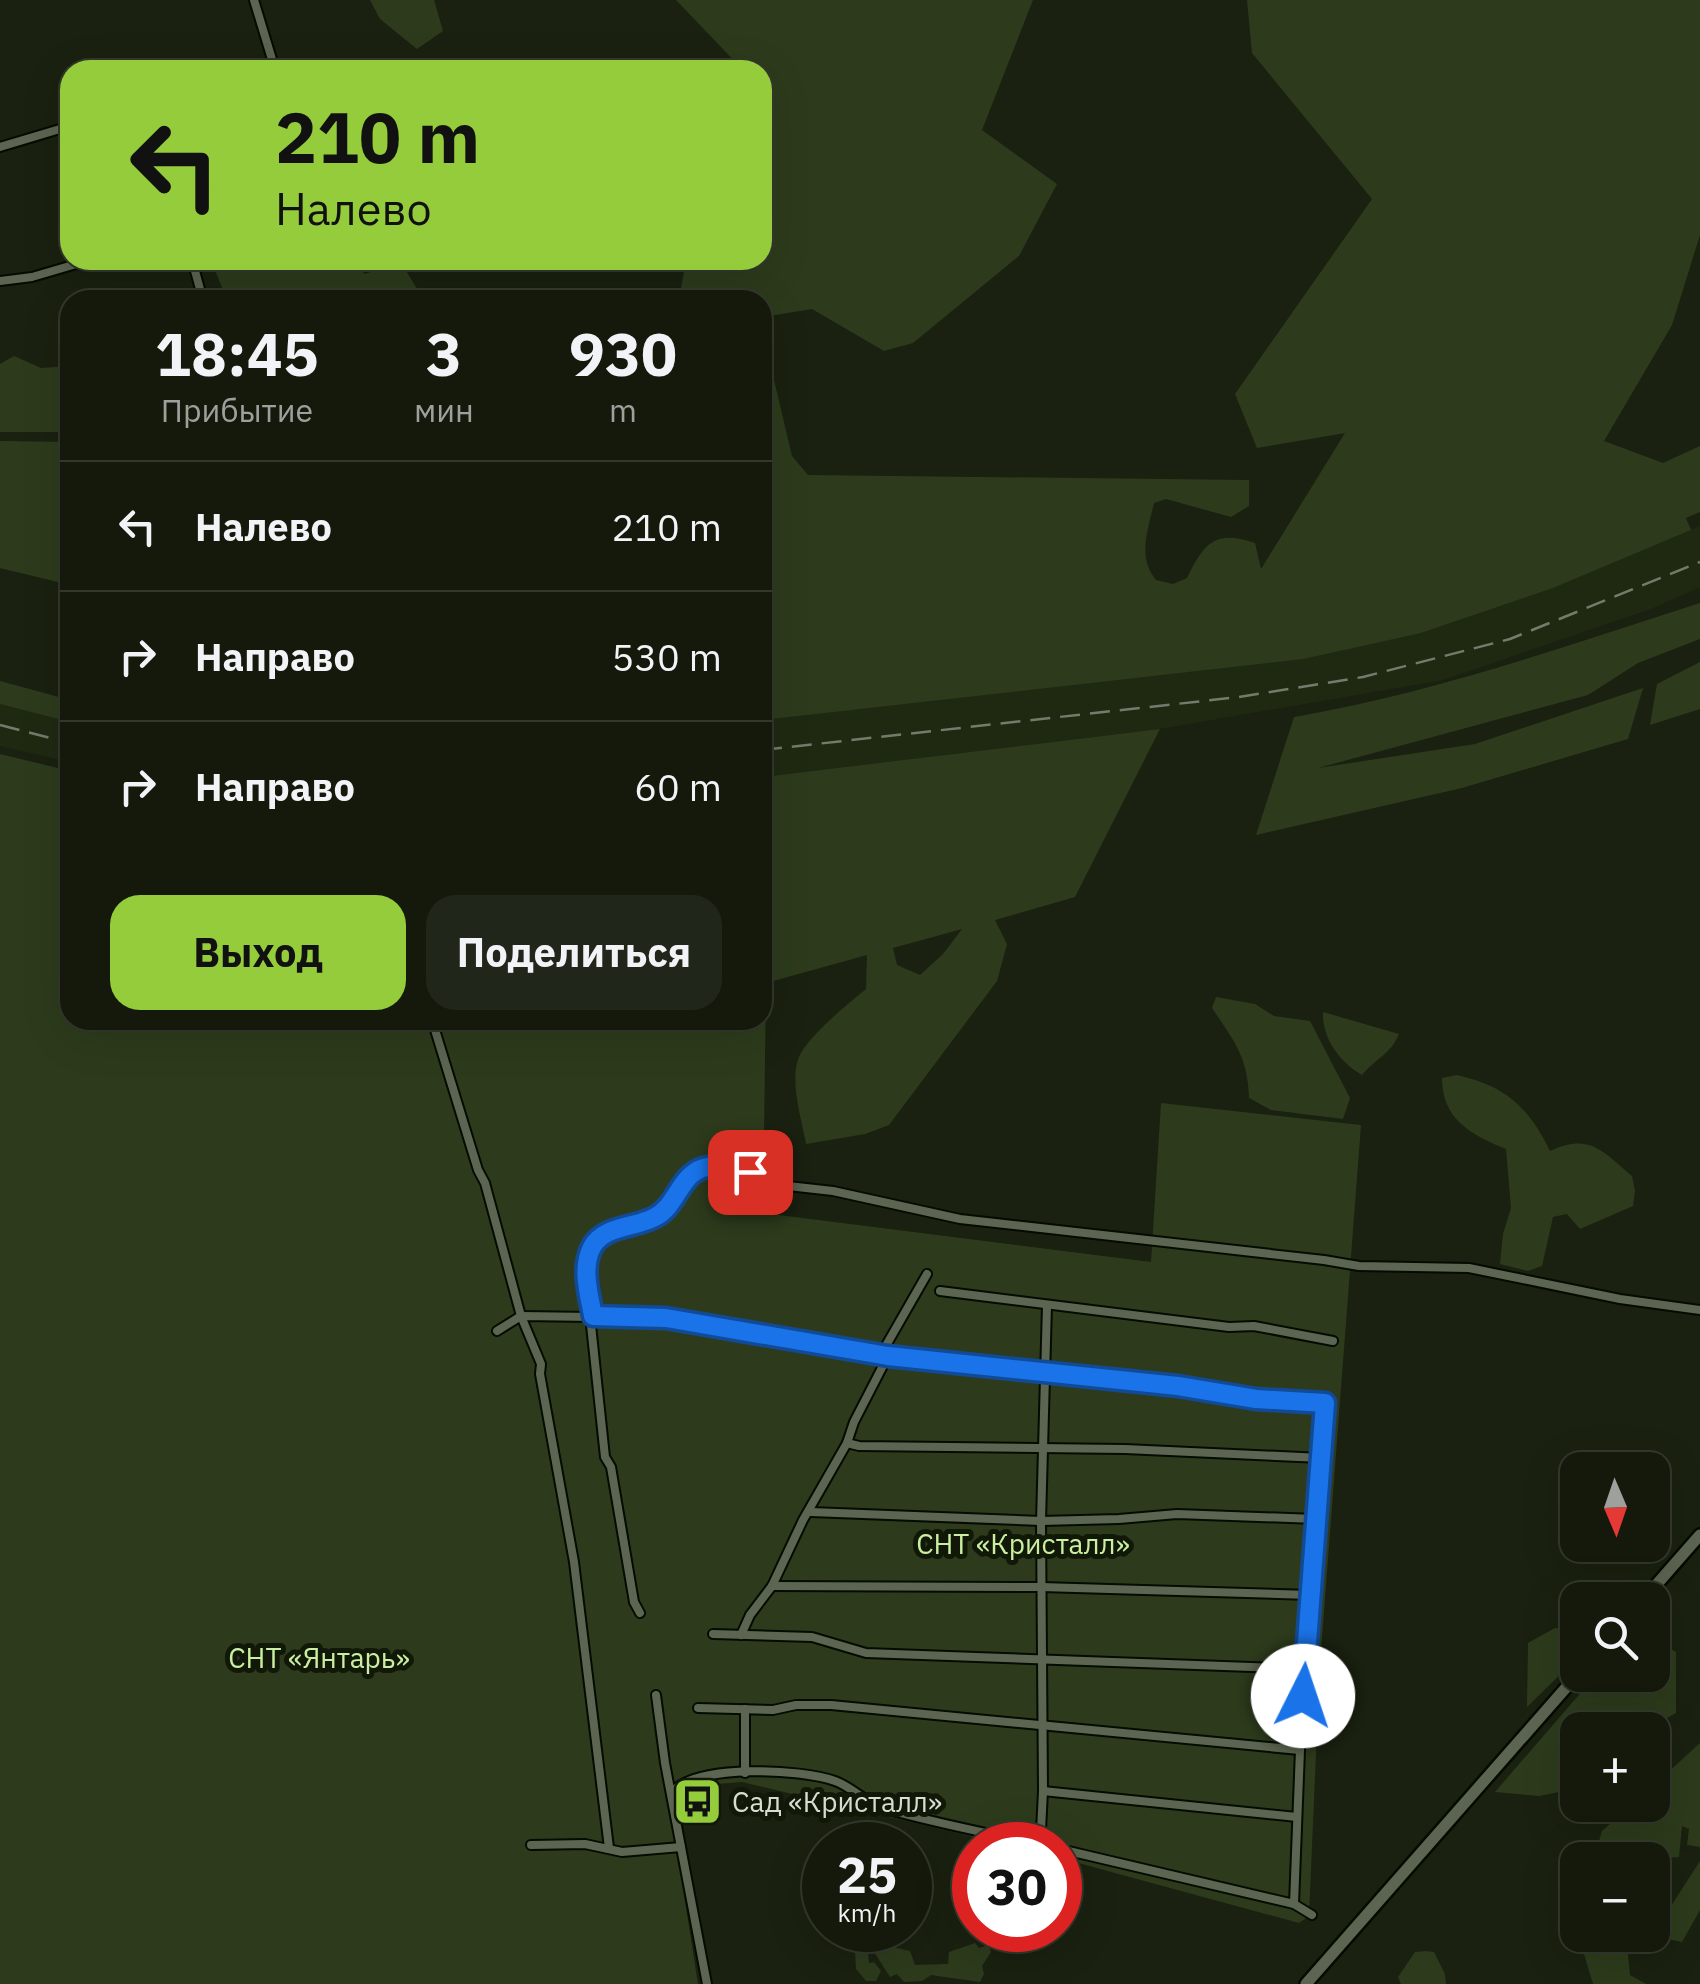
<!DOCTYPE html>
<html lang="ru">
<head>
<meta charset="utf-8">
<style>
	body { margin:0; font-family:"IBM Plex Sans",sans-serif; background:#21261a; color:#f1f3f6; height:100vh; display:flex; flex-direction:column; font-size:38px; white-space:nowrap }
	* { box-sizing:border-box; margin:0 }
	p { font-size:32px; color:#9da09d }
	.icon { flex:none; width:55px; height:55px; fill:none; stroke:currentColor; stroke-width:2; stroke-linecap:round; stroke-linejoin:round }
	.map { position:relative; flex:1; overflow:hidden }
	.sheet { position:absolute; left:60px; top:290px; width:712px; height:740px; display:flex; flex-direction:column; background:#14190c; border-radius:30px; box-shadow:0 10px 40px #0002,0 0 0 2px #33382d }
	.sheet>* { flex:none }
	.banner { position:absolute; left:60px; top:60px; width:712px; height:210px; border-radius:30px; box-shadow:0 10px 40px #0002,0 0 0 2px #33382d; background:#94cc3c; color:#111; overflow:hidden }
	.needle { width:65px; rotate:178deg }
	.fabs { position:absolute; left:1560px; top:1452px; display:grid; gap:20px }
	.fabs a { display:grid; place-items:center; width:110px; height:110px; border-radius:20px; background:#14190c; box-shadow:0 10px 40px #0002,0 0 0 2px #33382d; font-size:50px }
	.speed { position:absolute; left:802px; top:1822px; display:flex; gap:20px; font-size:50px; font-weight:700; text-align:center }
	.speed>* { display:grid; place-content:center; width:130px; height:130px; border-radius:50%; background:#14190c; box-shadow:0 10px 40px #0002,0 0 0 2px #33382d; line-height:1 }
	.speed small { font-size:25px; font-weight:400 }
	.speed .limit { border:15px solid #d22; background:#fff; color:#111 }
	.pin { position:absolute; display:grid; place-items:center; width:85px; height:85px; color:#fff; margin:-42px; border-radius:20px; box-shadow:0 5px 15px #0006 }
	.me { position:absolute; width:110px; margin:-55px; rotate:4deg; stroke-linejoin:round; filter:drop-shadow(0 0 8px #0008) }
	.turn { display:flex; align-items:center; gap:35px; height:210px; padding:0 50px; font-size:45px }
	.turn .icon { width:130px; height:130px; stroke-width:2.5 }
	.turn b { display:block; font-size:70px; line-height:85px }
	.eta { display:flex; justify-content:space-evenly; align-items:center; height:170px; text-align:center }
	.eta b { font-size:60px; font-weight:700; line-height:70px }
	.cta { display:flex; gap:20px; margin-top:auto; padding:20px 50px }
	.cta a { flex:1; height:115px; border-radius:30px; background:#94cc3c; color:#111; font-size:40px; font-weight:700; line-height:115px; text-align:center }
	.cta a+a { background:#21261a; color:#f1f3f6 }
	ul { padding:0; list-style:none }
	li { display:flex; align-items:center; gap:30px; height:130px; padding:0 50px; border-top:2px solid #33382d }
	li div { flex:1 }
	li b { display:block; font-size:38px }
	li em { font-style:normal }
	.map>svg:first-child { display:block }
</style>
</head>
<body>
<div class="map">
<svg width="1700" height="1984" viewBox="0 0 1700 1984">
	<rect width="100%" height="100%" fill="#1a2110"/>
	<g fill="#1f2912">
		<path d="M 1700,526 L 1700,587 L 1651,609 L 1443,680 L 1154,730 L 763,777 L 762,720 L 931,701 L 1421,633 L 1553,588 Z"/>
		<path d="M 0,704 L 70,722 L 70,762 L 0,746 Z"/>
	</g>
	<g fill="#2d3b1c" fill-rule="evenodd">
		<path d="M 370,0 L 434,0 L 443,31 L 417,49 L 380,19 Z"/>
		<path d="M 676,0 L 1033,0 L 982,130 L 1057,184 L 1019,256 L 913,343 L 884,351 L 812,309 L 763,317 L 762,300 L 679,300 L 686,260 L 762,260 L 762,70 L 743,70 Z"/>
		<path d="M 1247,0 L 1700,0 L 1700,235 L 1672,325 L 1604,441 L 1663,463 L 1700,446 L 1700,512 L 1686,518 L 1691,530 L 1553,588 L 1421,633 L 1303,659 L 763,720 L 763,333 L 792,456 L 808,475 L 1249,480 L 1249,506 L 1231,517 L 1166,499 L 1154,503 C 1148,530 1137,557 1156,580 L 1173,584 L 1187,578 C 1204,543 1215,529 1255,543 L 1261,569 L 1345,433 L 1257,448 L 1235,394 L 1372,199 L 1252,53 Z"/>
		<path d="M 211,260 L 348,260 L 365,274 L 400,261 L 424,300 L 227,300 Z"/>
		<path d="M 14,356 L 41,368 L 70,366 L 70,432 L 0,432 L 0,364 Z"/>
		<path d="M 0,441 L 70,442 L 70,585 L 0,568 Z"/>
		<path d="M 1700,603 L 1700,639 L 1638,663 L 1588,695 L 1318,768 L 1475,744 L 1643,688 L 1628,739 L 1462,788 L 1256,835 L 1294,717 C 1434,693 1566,646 1700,603 Z"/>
		<path d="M 1700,662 L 1700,709 L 1650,725 L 1657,684 Z"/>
		<path d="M 0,681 L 70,700 L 70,722 L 0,704 Z"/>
		<path d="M 1160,729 L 1075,897 L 995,920 L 1007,944 L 997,981 L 889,1125 L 865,1134 L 806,1144 C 802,1120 789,1081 799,1057 C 808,1036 848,1004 866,989 L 867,955 L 766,983 L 763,1213 L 1151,1262 L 1161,1103 L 1361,1125 L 1321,1651 L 1328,1659 L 1328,1678 L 1319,1684 L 1309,1916 L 1299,1923 L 1060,1858 L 1060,1845 L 1007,1845 L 742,1782 L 690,1786 L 666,1780 L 698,1984 L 0,1984 L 0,754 L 70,771 L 70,1020 L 762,1020 L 763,777 ZM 962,929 L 943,954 L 920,975 L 897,965 L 893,948 Z"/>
		<path d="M 1216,997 L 1255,1004 L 1274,1016 L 1310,1021 L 1350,1098 L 1343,1119 L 1271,1110 L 1249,1098 C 1248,1057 1234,1041 1212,1008 Z"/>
		<path d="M 1323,1012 L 1399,1034 C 1390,1055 1376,1058 1362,1075 C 1340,1062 1322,1039 1323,1012 Z"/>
		<path d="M 1457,1075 C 1505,1086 1528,1106 1550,1151 C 1590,1133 1601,1150 1632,1176 L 1635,1191 L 1633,1206 L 1580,1229 L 1567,1214 L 1553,1217 L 1542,1266 L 1528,1271 L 1500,1264 L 1503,1234 L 1511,1208 L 1506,1149 C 1472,1135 1442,1120 1442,1078 Z"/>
		<path d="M 1555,1628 L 1577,1630 L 1577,1658 L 1527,1707 L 1528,1643 Z"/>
		<path d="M 1653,1638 L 1676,1652 L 1676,1713 L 1645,1730 L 1578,1730 L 1577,1767 L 1564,1791 L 1539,1796 L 1495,1792 L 1596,1675 L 1652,1675 Z"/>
		<path d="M 1700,1743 L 1700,1847 L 1687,1845 L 1689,1829 L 1682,1826 L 1679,1857 L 1660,1859 L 1659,1901 L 1653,1900 L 1652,1860 L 1599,1860 L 1595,1854 L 1602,1831 L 1631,1805 L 1652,1805 L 1653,1786 Z"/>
		<path d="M 1700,1861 L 1700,1910 L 1682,1942 L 1668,1939 L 1666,1914 Z"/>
		<path d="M 1582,1935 L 1626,1935 L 1630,1975 L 1646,1984 L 1593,1984 L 1581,1944 Z"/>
		<path d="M 876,1943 L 910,1951 L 915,1965 L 948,1964 L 949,1952 L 975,1943 L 979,1948 L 989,1945 L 991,1952 L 982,1966 L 984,1974 L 980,1982 L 931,1975 L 922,1981 L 904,1982 L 897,1974 L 890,1977 L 874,1952 Z"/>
		<path d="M 855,1951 L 868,1953 L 869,1963 L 874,1962 L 881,1971 L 876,1981 L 866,1981 L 856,1969 Z"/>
		<path d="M 1426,1951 L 1434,1952 L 1445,1974 L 1446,1984 L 1401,1984 L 1398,1977 L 1415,1952 Z"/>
	</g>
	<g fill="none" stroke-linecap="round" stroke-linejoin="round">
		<defs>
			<g id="minor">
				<path d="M 254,0 L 274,66 L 261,70"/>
				<path d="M 0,147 L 70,126"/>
				<path d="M 192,260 L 203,300"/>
				<path d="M 0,281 L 32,277 L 90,260"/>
				<path d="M 432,1020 L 478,1170 L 485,1183 L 521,1316 L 541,1364 L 540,1374 L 574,1562 L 609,1848"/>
				<path d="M 940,1291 L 1229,1327 L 1254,1326 L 1333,1341"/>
				<path d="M 497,1331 L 521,1316 L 666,1318 L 888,1356 L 1178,1386 L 1256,1399 L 1325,1403 L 1300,1750 L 1294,1904"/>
				<path d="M 847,1443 L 859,1446 L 1125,1449 L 1322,1458"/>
				<path d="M 811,1512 L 1041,1521 L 1119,1519 L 1177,1514 L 1316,1519"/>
				<path d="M 772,1586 L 1041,1587 L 1310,1595"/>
				<path d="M 640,1613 L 634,1602 L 611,1467 L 605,1457 L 586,1278 L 592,1247 L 600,1237 L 655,1218 L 670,1204 L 692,1175 L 702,1168 L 724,1165 L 750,1172 L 779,1185 L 833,1191 L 960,1219 L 1324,1260 L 1359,1266 L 1469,1268 L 1620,1299 L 1700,1310"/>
				<path d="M 713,1634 L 812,1637 L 866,1653 L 1305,1669"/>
				<path d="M 741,1635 L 750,1615 L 772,1586 L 803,1520 L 847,1443 L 854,1422 L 888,1356 L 884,1349 L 927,1274"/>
				<path d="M 656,1695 L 665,1763 L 707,1984"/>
				<path d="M 698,1708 L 773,1710 L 796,1705 L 831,1705 L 1300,1750"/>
				<path d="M 745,1773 L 745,1709"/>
				<path d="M 1043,1791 L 1297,1817"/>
				<path d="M 671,1793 C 696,1763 801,1769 835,1781 C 852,1787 865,1802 882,1808 C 934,1823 988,1833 1041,1845"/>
				<path d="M 1028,1842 L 1041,1830 L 1043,1791 L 1041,1521 L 1047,1305"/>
				<path d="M 531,1845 L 585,1844 L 622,1852 L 681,1847"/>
				<path d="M 1060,1849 L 1294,1904 L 1312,1915"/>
			</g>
			<g id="secondary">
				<path d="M 1643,1600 L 1700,1535"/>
				<path d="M 1306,1984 L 1578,1674"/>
			</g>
		</defs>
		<use href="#minor" stroke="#050b01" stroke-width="12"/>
		<use href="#secondary" stroke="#050b01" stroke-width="16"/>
		<use href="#minor" stroke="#5c6551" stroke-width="8"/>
		<use href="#secondary" stroke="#5c6551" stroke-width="11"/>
		<g stroke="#747b6d" stroke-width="2.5" stroke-dasharray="20 10" stroke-linecap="butt">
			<path d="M 0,725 L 70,743"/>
			<path d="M 762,750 L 1239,697 L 1363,677 L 1510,639 L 1700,562"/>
		</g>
	</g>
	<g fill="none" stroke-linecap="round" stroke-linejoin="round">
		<defs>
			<path id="route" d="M 750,1172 C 734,1168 719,1163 703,1168 C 679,1176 677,1206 655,1217 C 636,1228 604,1225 592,1247 C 581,1268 589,1294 593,1316 L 666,1318 L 888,1356 L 1178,1386 L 1256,1399 L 1325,1403 L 1303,1696"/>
		</defs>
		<use href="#route" stroke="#114b97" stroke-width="25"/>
		<use href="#route" stroke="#1a73e8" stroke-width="18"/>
	</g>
	<defs>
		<symbol id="bus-square" viewBox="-11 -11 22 22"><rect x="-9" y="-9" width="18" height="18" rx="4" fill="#94cc3c" stroke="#111808"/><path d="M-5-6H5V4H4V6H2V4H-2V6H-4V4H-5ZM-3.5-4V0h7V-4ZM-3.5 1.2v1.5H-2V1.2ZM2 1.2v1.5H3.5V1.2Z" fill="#111"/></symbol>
	</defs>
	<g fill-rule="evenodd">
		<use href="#bus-square" x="670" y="1774" width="55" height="55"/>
	</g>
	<g text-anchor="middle" stroke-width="10" stroke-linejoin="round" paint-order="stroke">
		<g font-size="28" fill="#caefa0" stroke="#111808">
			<text x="1023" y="1554">СНТ «Кристалл»</text>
			<text x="319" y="1668">СНТ «Янтарь»</text>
		</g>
		<g font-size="28" fill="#d7ddd2" stroke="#111808" text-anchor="start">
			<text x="732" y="1812">Сад «Кристалл»</text>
		</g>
	</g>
</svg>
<div class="fabs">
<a><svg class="needle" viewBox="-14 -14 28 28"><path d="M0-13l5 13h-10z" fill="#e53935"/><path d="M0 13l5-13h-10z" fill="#9da09d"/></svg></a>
<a><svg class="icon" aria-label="search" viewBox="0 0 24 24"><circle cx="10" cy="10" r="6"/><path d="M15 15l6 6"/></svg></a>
<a>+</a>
<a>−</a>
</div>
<div class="speed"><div>25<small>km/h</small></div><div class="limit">30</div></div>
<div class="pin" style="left:750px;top:1172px;background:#d93025"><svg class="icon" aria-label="arrive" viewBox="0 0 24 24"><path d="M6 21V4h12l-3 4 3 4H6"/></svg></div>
<svg class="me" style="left:1303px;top:1696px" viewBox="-20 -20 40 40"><circle r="19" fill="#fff"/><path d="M0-13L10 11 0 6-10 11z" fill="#1a73e8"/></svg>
<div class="banner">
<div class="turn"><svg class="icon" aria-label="left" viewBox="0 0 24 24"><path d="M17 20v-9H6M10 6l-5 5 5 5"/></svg><div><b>210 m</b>Налево</div></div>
</div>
<section class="sheet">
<div class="eta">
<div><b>18:45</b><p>Прибытие</p></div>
<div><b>3</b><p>мин</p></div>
<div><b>930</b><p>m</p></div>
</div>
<ul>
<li><svg class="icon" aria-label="left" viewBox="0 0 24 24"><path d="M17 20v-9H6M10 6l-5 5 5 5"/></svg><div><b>Налево</b></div><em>210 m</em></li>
<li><svg class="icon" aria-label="right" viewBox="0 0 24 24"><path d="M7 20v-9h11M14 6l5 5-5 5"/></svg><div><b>Направо</b></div><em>530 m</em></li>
<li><svg class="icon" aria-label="right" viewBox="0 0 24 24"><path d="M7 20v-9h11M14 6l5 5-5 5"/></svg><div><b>Направо</b></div><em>60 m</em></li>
</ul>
<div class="cta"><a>Выход</a><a>Поделиться</a></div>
</section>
</div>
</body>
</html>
